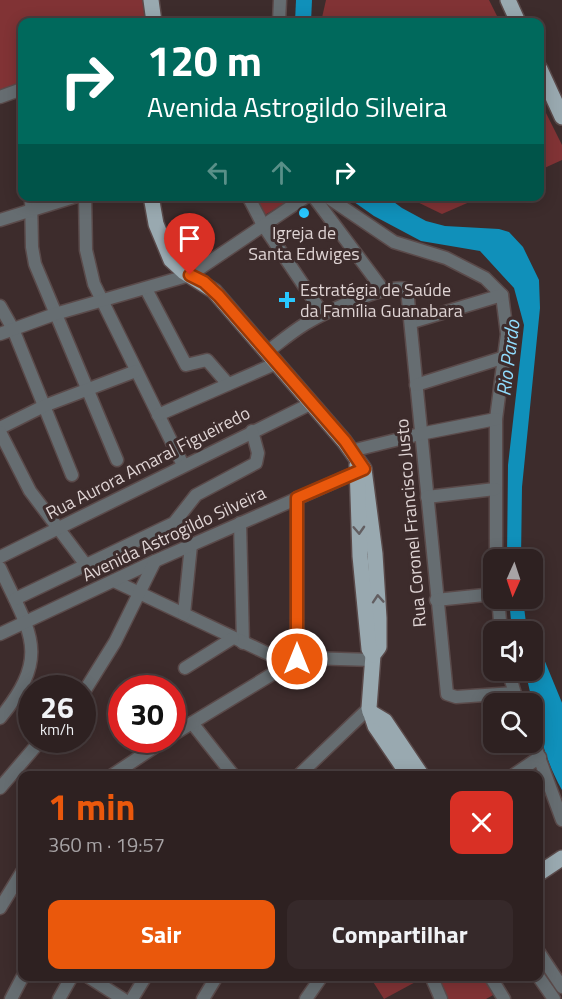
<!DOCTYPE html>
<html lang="pt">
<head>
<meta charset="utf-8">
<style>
	body { margin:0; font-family:"Titillium Web",sans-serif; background:#36292a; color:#f1f3f6; height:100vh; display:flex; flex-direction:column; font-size:22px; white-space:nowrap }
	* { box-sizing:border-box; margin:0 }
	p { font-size:20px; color:#a7a3a5 }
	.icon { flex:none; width:33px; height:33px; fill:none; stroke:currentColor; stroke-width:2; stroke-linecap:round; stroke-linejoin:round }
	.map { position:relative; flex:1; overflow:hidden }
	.details { position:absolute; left:18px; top:771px; width:525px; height:210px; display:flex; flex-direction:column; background:#2e2121; border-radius:12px; box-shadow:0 3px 15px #0003,0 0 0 2px #493e3f }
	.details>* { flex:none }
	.hud { position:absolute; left:18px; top:18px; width:526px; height:183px; border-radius:12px; box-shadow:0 3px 15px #0003,0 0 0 2px #493e3f; background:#00695c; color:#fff; overflow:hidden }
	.needle { width:39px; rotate:183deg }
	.fabs { position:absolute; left:483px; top:549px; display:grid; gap:12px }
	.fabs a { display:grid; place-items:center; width:60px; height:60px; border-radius:12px; background:#2e2121; box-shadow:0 3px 15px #0003,0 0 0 2px #493e3f; font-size:30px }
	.speed { position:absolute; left:18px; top:675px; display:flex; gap:12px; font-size:30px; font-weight:700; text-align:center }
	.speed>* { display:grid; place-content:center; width:78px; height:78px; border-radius:50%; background:#2e2121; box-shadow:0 3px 15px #0003,0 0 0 2px #493e3f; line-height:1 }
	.speed small { font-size:15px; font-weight:400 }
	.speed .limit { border:9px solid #d22; background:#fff; color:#111 }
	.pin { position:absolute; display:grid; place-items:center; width:51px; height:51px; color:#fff; margin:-62px -26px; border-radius:50% 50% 50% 0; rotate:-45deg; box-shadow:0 0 6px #0007 }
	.pin .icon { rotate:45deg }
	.me { position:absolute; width:66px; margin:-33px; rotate:0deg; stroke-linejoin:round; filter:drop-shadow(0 0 4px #0008) }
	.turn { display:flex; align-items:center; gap:21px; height:126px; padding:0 30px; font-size:27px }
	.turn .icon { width:78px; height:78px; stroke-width:2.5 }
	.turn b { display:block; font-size:42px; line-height:51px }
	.lanes { display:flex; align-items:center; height:57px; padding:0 30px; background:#0003; justify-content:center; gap:30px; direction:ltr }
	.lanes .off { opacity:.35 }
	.round { display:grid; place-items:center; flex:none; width:63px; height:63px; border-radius:12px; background:#36292a }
	.headline { display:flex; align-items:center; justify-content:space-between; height:102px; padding:0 30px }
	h1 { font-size:36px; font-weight:700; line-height:45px; color:#ea580c }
	.button { display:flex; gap:12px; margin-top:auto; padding:12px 30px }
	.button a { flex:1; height:69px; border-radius:12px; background:#ea580c; color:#fff; font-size:24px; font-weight:700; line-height:69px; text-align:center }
	.button a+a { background:#36292a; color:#f1f3f6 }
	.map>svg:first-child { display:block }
</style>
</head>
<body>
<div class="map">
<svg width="562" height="999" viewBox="0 0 562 999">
	<rect width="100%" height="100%" fill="#3d2c2c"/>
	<g fill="#813335">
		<path d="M 0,0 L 144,0 L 147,22 L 22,22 L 22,93 L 0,102 Z"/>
		<path d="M 326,0 L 489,0 L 500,22 L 321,22 Z"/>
		<path d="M 540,101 L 562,145 L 562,160 L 540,170 Z"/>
		<path d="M 253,197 L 296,197 L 263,216 Z"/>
		<path d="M 407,197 L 481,197 L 442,214 Z"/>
		<path d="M 420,977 L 421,979 L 384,999 L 370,977 Z"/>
		<path d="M 434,977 L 484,977 L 495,994 L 486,999 L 448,999 Z"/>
	</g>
	<g fill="#1090ba">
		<path d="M 296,0 L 312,0 L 311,22 L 295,22 Z"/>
		<path d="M 347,197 L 387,197 L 402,208 L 426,221 L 445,226 L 499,229 L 509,232 L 523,247 L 539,280 L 540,308 L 522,487 L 521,559 L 507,559 L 508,465 L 524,325 L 514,288 L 480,251 L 421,241 L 374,216 Z"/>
		<path d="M 509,599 L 523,599 L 527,631 L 512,631 Z"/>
		<path d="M 533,650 L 546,684 L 562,711 L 562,790 C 539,749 536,713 525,671 L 532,670 Z"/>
	</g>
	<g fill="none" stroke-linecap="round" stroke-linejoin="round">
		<path stroke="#1090ba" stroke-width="16" d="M 532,651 L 560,719 L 562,756"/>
		<defs>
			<g id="minor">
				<path d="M 279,22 L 280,0"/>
				<path d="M 0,97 L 22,89"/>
				<path d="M 31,196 L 32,247 L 35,264 L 117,460"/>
				<path d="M 85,196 L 86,250 L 94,284 L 183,465"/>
				<path d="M 248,196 L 263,225 L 323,314"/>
				<path d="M 313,196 L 384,291"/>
				<path d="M 326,196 L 394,242 L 446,258 L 485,278 L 502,295 L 507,334 L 496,419 L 496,560"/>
				<path d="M 0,220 L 77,196"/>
				<path d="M 146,289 L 186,365 L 207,360 L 228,384"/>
				<path d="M 0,306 L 13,329 L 72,475"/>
				<path d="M 412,322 L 502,295"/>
				<path d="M 0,334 L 55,314 L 190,275 L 307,196"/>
				<path d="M 267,352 C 280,342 292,332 305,324 C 325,312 387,283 407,289 L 447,694 L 456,697 L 514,693"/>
				<path d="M 416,385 L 505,357"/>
				<path d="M 158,415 L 277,363"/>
				<path d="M 0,428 L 44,406 L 136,371"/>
				<path d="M 0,432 L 30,491 L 86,565"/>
				<path d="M 351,451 L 420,434 L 496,419"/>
				<path d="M 427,497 L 495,489"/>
				<path d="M 240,523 L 243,643"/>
				<path d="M 0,557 L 312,403"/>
				<path d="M 0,568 C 30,633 52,655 0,718"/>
				<path d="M 114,581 L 275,657 L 373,660"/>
				<path d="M 498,598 L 501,632"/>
				<path d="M 15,599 L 174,523 L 196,495 L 256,463 L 258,453 L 252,431"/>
				<path d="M 436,600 L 494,594"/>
				<path d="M 184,614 L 191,545"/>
				<path d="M 0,634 L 155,561 L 364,469"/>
				<path d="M 185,668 L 233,638"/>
				<path d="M 508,670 L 518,704"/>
				<path d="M 82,695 L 115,642 L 155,561"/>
				<path d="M 192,723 L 234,776"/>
				<path d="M 172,735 L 297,659 L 297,498"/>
				<path d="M 532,738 L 562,820"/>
				<path d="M 111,776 L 165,740"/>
				<path d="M 298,776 L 369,708"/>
				<path d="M 512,776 L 540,757"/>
				<path d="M 0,788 L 41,740"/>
				<path d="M 0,908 L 22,872"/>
				<path d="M 538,951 L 562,987"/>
				<path d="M 87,976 L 123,999"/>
				<path d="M 431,976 L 441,999"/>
				<path d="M 490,976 L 504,999"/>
				<path d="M 538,976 L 554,999"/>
				<path d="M 11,999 L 23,976"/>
				<path d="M 59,999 L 72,976"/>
				<path d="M 132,999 L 146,976"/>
				<path d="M 203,999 L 217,976"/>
				<path d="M 306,999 L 322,976"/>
			</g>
			<g id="major">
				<path d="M 151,0 L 154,22"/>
				<path d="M 508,0 L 518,22"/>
				<path d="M 540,69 L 562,117"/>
				<path d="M 151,196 L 156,224 L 171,260 L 184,272 L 214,291 L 344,441 L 364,469 L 375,554 L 379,618 L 379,647 L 373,655 L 369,708 L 375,726 L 409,776"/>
				<path d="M 357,465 L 360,556 L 369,649 L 373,655"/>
				<path d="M 370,712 L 385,721 L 422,776"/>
				<path d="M 538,874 L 562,858"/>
			</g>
		</defs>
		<use href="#minor" stroke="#5a4a4a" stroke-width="15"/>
		<use href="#major" stroke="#5a4a4a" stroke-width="18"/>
		<use href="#minor" stroke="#666d71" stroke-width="12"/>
		<use href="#major" stroke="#99a9b0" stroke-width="15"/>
	</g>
	<defs><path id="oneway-chevron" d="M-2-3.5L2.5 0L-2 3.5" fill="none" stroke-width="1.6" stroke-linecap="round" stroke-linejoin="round" transform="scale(1.5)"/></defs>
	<g stroke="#625e61">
		<use href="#oneway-chevron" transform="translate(359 530) rotate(87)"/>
		<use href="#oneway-chevron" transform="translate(378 599) rotate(-94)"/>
	</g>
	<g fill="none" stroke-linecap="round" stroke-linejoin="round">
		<defs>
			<path id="route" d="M 190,275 L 204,282 L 219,296 L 345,441 L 364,469 L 297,498 L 297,659"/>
		</defs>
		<use href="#route" stroke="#983908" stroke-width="15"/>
		<use href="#route" stroke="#ea580c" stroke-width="10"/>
	</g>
	<g fill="#28c8ff" stroke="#3d2c2c" stroke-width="2">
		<circle cx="304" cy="213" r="6"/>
		<path d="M284 291h6v6h6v6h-6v6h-6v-6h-6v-6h6z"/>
	</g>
	<g text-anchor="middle" stroke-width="6" stroke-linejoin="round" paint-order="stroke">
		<g font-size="18" fill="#dfd4d4" stroke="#3d2c2c">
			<text x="304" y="239">Igreja de<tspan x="304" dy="21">Santa Edwiges</tspan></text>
			<text x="300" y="296" text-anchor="start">Estratégia de Saúde<tspan x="300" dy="21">da Família Guanabara</tspan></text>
		</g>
		<g font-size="18" fill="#dfd4d4" stroke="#3d2c2c">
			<text transform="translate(148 463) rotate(-27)" y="6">Rua Aurora Amaral Figueiredo</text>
			<text transform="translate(411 523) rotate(-95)" y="6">Rua Coronel Francisco Justo</text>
			<text transform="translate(174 534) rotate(-25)" y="6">Avenida Astrogildo Silveira</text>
		</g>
		<g font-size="20" font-style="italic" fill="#91dcfd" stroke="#3d2c2c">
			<text transform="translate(508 358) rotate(-83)" y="7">Rio Pardo</text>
		</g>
	</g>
</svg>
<div class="fabs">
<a><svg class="needle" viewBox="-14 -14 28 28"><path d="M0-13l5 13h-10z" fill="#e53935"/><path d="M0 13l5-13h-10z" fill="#a7a3a5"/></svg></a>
<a><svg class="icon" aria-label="sound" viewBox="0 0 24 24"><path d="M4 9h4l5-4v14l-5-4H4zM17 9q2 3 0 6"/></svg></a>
<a><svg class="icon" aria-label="search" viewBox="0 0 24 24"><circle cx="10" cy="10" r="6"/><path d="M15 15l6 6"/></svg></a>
</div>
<div class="speed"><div>26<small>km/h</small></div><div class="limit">30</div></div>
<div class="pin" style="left:190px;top:275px;background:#d93025"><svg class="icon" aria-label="arrive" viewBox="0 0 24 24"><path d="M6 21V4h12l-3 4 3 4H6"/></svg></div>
<svg class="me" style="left:297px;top:659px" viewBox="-20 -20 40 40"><circle r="17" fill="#ea580c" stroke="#fff" stroke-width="3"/><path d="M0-11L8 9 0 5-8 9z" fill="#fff"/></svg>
<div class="hud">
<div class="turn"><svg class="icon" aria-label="right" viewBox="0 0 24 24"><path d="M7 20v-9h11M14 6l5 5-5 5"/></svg><div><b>120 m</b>Avenida Astrogildo Silveira</div></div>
<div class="lanes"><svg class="icon off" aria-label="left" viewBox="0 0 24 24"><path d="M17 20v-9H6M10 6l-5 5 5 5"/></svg><svg class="icon off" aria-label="ahead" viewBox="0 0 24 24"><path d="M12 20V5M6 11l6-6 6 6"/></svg><svg class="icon" aria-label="right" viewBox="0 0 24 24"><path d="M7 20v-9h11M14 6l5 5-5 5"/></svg></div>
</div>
<section class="details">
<div class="headline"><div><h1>1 min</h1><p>360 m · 19:57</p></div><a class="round" style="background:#d93025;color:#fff"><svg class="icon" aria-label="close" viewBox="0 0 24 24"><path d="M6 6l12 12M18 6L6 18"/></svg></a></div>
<div class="button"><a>Sair</a><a>Compartilhar</a></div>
</section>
</div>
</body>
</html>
